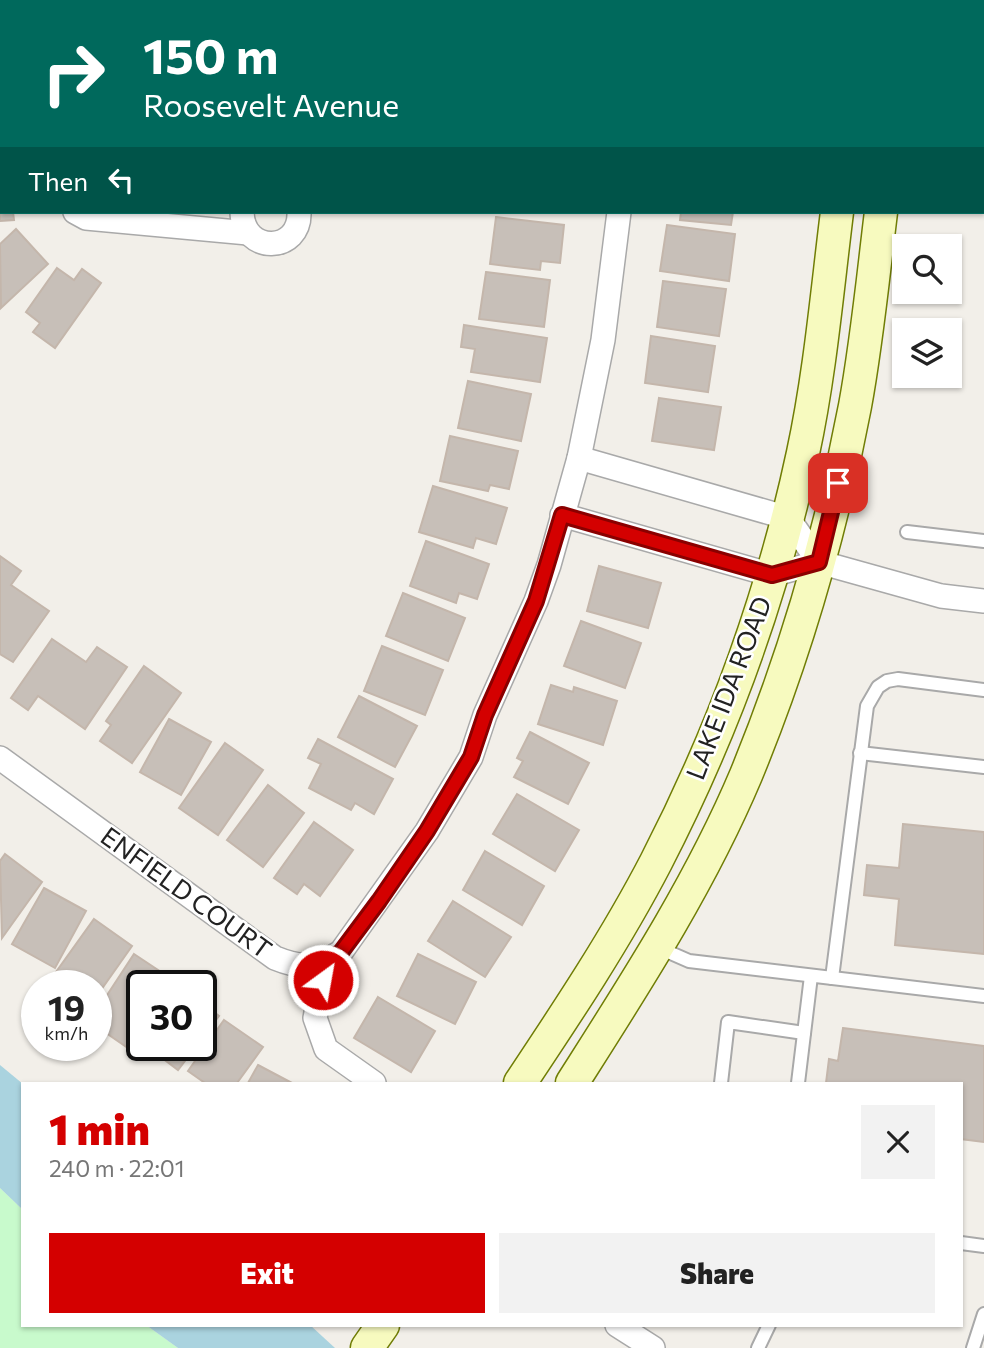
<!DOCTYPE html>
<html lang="en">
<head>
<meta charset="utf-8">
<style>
	body { margin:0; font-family:Commissioner,sans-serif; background:#f2f2f2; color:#222; height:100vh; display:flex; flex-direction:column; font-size:26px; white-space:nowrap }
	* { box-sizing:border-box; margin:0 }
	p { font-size:23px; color:#767676 }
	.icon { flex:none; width:38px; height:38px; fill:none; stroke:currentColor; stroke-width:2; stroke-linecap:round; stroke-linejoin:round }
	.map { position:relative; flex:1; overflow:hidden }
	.details { position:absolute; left:21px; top:1082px; width:942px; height:245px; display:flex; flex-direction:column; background:#fff; border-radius:0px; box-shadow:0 2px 5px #0004 }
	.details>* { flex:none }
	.top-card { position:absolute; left:0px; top:0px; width:985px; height:214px; box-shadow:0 2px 5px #0004; background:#00695c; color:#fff; overflow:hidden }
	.fabs { position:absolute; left:892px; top:234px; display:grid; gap:14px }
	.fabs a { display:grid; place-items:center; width:70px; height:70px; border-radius:0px; background:#fff; box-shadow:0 2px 5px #0004; font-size:35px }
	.speed { position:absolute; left:21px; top:970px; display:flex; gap:14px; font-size:35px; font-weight:700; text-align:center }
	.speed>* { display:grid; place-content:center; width:91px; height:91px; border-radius:50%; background:#fff; box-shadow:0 2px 5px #0004; line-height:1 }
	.speed small { font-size:18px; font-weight:400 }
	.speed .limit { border:4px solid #111; border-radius:10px; background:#fff; color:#111 }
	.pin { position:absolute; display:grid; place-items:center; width:60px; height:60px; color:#fff; margin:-30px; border-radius:14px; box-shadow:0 4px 10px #0006 }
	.me { position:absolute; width:77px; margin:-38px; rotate:32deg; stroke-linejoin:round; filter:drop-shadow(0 0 5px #0008) }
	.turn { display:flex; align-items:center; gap:24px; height:147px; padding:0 28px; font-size:32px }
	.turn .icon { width:91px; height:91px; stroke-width:2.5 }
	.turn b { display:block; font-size:49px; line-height:60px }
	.then { display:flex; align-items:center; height:66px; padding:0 28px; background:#0003; gap:14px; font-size:26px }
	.round { display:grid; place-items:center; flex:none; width:74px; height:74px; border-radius:0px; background:#f2f2f2 }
	.headline { display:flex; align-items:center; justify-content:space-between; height:119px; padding:0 28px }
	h1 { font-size:42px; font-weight:800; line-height:52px; color:#d40000 }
	.action { display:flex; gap:14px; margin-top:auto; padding:14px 28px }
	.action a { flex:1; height:80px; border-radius:0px; background:#d40000; color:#fff; font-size:28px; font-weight:800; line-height:80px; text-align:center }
	.action a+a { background:#f2f2f2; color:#222 }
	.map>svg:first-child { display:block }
</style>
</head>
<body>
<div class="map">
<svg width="984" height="1348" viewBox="0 0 984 1348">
	<rect width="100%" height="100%" fill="#f2efe9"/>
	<path fill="#c8facc" d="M 0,1188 L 23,1210 L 23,1325 L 146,1325 L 178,1348 L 0,1348 Z"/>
	<g fill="#aad3df">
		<path d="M 0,1065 L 23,1084 L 23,1210 L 0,1188 Z"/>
		<path d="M 146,1325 L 310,1325 L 335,1348 L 178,1348 Z"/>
	</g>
	<g fill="#c7bfb8" stroke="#c4b6ab" stroke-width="2">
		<path d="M 120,0 L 183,0 L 120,2 Z"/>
		<path d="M 217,0 L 265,0 L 216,2 Z"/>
		<path d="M 277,0 L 324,0 L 277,2 Z"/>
		<path d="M 336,0 L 383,0 L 336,2 Z"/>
		<path d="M 394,0 L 442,0 L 394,2 Z"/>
		<path d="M 450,0 L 496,0 L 449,2 Z"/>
		<path d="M 521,0 L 569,0 L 521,2 Z"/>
		<path d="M 700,0 L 759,0 L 758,2 Z"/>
		<path d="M 0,2 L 2,3 L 2,51 L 0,51 Z"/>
		<rect x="0" y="58" width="2" height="48"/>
		<path d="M 0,113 L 2,114 L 2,160 L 0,160 Z"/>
		<path d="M 0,173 L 2,173 L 2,212 L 13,212 L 14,220 L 0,221 Z"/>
		<path d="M 681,212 L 733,212 L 731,225 L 680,220 Z"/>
		<path d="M 496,217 L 564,225 L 560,263 L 541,261 L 540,270 L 490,264 Z"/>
		<path d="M 667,225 L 735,234 L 729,281 L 660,271 Z"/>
		<path d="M 16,229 L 48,264 L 1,308 L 0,244 Z"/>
		<path d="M 57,268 L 74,280 L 82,269 L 101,283 L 55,348 L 33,332 L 40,323 L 26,312 Z"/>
		<path d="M 486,272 L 550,280 L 544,327 L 479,319 Z"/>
		<path d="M 663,281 L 726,289 L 719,336 L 657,327 Z"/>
		<path d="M 464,325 L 547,338 L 540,382 L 471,372 L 475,349 L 461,347 Z"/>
		<path d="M 651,336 L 715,346 L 708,392 L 645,383 Z"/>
		<path d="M 468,381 L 531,394 L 521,441 L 458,428 Z"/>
		<path d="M 659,398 L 721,407 L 714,450 L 652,441 Z"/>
		<path d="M 450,436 L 518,451 L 509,489 L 490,485 L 488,491 L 440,481 Z"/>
		<path d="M 433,486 L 507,508 L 496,544 L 476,538 L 473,548 L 419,532 Z"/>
		<path d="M 426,541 L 489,564 L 477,599 L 459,593 L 456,603 L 410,586 Z"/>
		<path d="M 0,556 L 21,571 L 11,585 L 49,611 L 13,662 L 0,654 Z"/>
		<path d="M 599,566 L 661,583 L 648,628 L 587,611 Z"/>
		<path d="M 403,593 L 465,618 L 448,661 L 386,636 Z"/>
		<path d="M 581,621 L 641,643 L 625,688 L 564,666 Z"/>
		<path d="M 52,639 L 86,662 L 97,647 L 127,667 L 85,729 L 38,696 L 28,710 L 11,698 Z"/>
		<path d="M 382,646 L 443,670 L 425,715 L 364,691 Z"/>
		<path d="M 144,666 L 181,693 L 132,763 L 100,741 L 111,725 L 106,721 Z"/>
		<path d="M 551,685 L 573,692 L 574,687 L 617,701 L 603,745 L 538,724 Z"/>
		<path d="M 359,696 L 417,726 L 395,767 L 338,737 Z"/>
		<path d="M 169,719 L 211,742 L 181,795 L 140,772 Z"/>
		<path d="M 530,732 L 589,763 L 568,804 L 514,777 L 523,761 L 517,758 Z"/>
		<path d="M 318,739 L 393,779 L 374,814 L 355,803 L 351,810 L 309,788 L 321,764 L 308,758 Z"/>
		<path d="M 225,743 L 263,770 L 218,835 L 179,808 Z"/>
		<path d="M 268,785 L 304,813 L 263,867 L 227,840 Z"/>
		<path d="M 517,794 L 579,830 L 555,871 L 493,834 Z"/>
		<path d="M 314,822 L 353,850 L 320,896 L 304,884 L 297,894 L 274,878 Z"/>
		<path d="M 903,824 L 984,832 L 984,954 L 895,945 L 899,899 L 864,895 L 867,865 L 899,868 Z"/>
		<path d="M 485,851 L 544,886 L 522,925 L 463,890 Z"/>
		<path d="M 5,854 L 42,882 L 2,938 L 0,861 Z"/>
		<path d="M 44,888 L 86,911 L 55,968 L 12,944 Z"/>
		<path d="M 453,901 L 511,937 L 485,977 L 428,941 Z"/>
		<path d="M 94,919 L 132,946 L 96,997 L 96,985 L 75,985 L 56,972 Z"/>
		<path d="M 134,954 L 173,980 L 169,985 L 142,985 L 142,1027 L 128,1048 L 96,1026 L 96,1012 Z"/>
		<path d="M 418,954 L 476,982 L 455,1024 L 397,996 Z"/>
		<path d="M 378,997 L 435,1031 L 411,1072 L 354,1038 Z"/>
		<path d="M 201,1002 L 219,1016 L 201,1039 Z"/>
		<path d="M 224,1020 L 263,1047 L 237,1083 L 205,1083 L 188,1071 Z"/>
		<path d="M 843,1028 L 984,1046 L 984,1142 L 961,1139 L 961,1083 L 826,1083 L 829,1059 L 838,1061 Z"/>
		<path d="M 145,1045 L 197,1045 L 178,1070 Z"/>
		<path d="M 258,1065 L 292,1083 L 248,1083 Z"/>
	</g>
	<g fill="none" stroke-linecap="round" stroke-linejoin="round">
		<defs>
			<g id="lane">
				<path d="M 907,532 L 984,541"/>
				<path d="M 860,753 L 984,767"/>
				<path d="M 657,947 L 689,961 L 984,996"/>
				<path d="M 832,978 L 867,706 L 878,687 L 887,681 L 898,679 L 984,690"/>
				<path d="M 721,1083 L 728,1022 L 804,1033"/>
				<path d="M 798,1083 L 811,976"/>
				<path d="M 961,1243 L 984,1246"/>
				<path d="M 758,1348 L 769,1325"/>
				<path d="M 973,1348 L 984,1314"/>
			</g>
			<g id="street">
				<path d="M 77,2 L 77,0"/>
				<path d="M 641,2 L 641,0"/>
				<path d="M 75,212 L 86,218 L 248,233"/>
				<path d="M 242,212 C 243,255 301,253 299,212"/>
				<path d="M 579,458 L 788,518 L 819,562"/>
				<path d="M 562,515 L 772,575 L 819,562 L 941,596 L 984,601"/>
				<path d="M 0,758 L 275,958 C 302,969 316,968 341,952 L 427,831 L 471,757 L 485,715 L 536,601 L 549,565 L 579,458 L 603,340 L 619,212"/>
				<path d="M 326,962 L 315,1018 L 326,1049 L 374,1083"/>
				<path d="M 617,1325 L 653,1348"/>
			</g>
			<g id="secondary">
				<path d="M 862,2 L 862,0"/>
				<path d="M 905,2 L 905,0"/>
				<path d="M 520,1083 C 568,1011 616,939 656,862 C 722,734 773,594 803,453 C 820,374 827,292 837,212"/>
				<path d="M 572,1083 C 635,984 700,884 746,775 C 795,656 831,532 855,406 C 867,341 873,277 881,212"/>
				<path d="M 367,1348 L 383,1325"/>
			</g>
		</defs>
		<use href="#lane" stroke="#a9a9a9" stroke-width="16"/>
		<use href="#street" stroke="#a9a9a9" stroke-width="26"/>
		<use href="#secondary" stroke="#707d05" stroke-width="35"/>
		<use href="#lane" stroke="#fff" stroke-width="12"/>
		<use href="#street" stroke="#fff" stroke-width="23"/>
		<use href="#secondary" stroke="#f7fabf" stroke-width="32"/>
	</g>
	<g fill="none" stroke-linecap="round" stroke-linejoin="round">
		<defs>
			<path id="route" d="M 323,980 L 326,962 L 341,952 L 379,901 L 427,831 L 471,757 L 485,715 L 536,601 L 562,515 L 772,575 L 819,562 L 838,483"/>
		</defs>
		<use href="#route" stroke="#8a0000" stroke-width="18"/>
		<use href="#route" stroke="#d40000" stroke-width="12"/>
	</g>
	<g text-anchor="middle" stroke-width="5" stroke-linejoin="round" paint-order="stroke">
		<g font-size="26" fill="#222" stroke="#fff">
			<text transform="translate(729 688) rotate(-69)" y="9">LAKE IDA ROAD</text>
			<text transform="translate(186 893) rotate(36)" y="9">ENFIELD COURT</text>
		</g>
	</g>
</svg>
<div class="fabs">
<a><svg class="icon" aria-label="search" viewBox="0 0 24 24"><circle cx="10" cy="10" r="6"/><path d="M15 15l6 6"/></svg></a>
<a><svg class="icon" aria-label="layers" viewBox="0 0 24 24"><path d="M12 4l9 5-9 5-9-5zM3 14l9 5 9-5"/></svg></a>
</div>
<div class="speed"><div>19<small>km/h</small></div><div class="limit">30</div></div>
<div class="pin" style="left:838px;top:483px;background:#d93025"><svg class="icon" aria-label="arrive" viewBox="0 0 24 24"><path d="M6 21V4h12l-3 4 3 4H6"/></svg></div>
<svg class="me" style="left:323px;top:980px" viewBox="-20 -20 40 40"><circle r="17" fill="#d40000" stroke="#fff" stroke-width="3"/><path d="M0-11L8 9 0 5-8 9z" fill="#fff"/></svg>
<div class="top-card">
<div class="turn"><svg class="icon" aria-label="right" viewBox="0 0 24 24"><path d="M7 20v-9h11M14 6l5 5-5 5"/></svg><div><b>150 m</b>Roosevelt Avenue</div></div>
<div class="then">Then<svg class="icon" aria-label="left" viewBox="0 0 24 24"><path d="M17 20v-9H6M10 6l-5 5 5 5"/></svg></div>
</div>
<section class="details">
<div class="headline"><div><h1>1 min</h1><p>240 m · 22:01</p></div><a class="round"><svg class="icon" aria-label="close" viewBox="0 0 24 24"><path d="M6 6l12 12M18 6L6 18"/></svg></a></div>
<div class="action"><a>Exit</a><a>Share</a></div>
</section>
</div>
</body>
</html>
